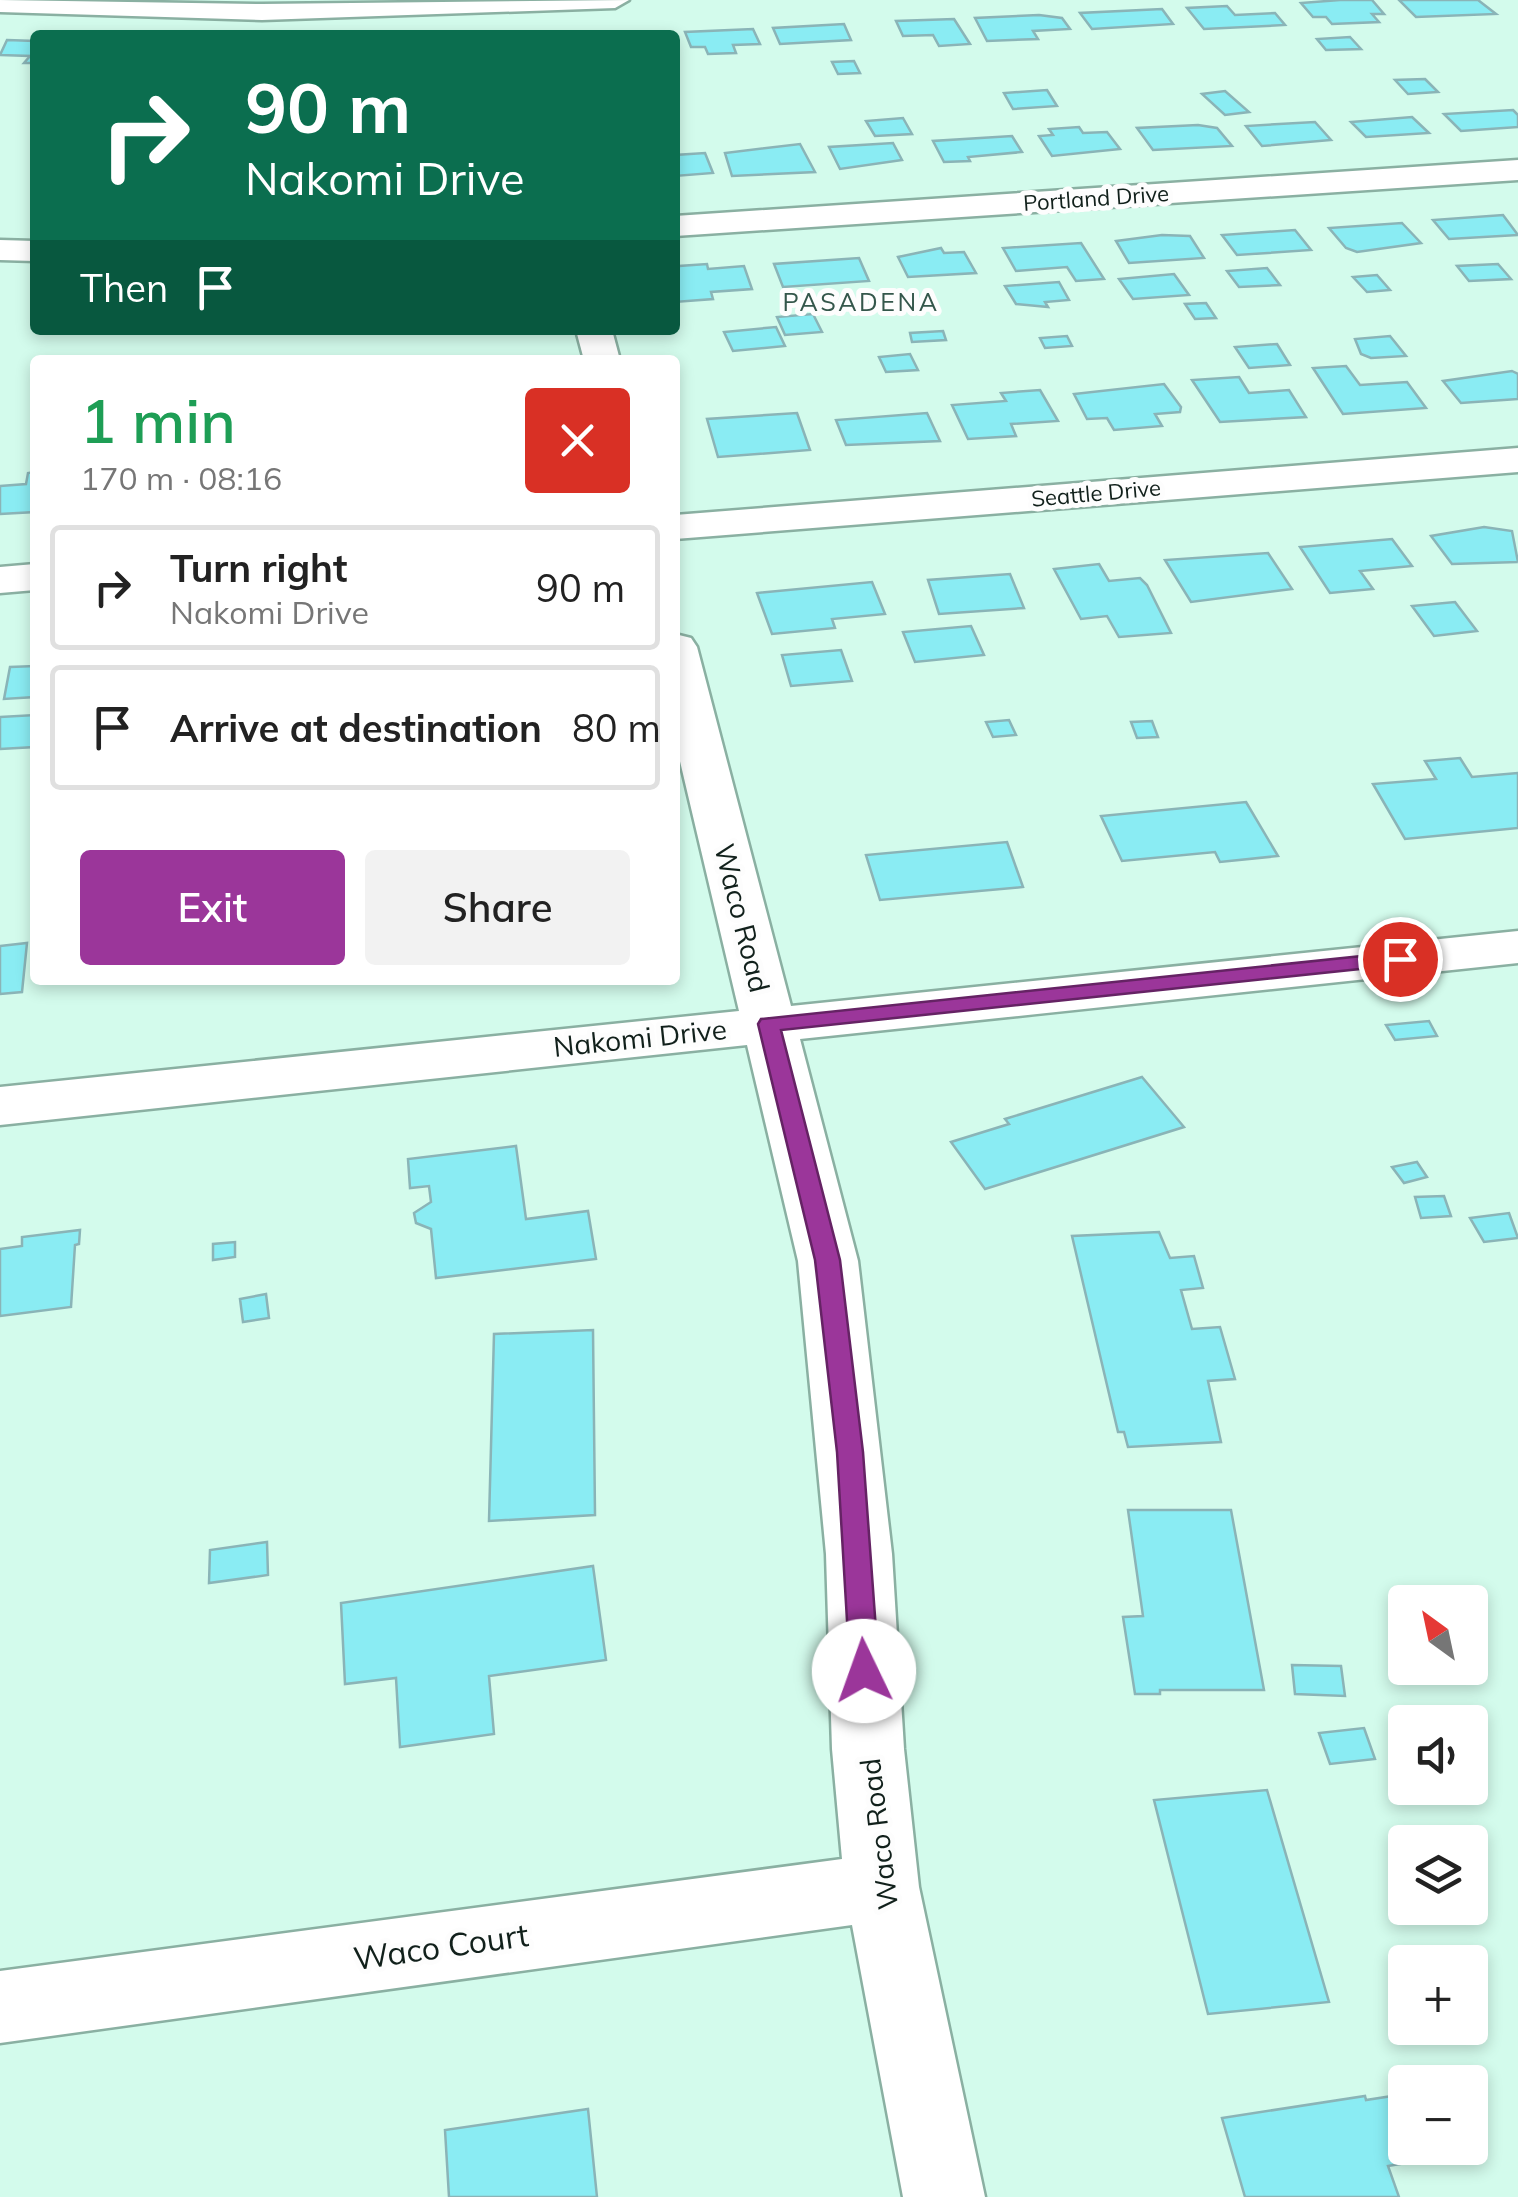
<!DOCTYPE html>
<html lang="en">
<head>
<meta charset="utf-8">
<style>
	body { margin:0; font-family:Mulish,sans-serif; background:#f2f2f2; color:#222; height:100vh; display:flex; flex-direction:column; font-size:38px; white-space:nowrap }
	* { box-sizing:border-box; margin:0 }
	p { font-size:32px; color:#767676 }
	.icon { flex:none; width:55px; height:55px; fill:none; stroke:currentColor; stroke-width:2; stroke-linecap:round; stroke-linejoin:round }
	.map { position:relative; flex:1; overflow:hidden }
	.panel { position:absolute; left:30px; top:355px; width:650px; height:630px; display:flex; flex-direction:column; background:#fff; border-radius:10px; box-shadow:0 5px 15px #0003 }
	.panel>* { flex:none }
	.hud { position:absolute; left:30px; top:30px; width:650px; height:305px; border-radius:10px; box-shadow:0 5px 15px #0003; background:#0b6e4f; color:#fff; overflow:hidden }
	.needle { width:65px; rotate:327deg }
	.tools { position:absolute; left:1388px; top:1585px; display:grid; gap:20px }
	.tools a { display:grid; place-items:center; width:100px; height:100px; border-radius:10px; background:#fff; box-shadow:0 5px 15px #0003; font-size:50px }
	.pin { position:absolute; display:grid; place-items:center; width:85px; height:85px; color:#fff; margin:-42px; border:5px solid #fff; border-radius:50%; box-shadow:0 2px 10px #0007 }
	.me { position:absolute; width:110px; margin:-55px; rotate:357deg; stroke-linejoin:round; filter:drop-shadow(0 0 8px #0008) }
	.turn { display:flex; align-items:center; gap:35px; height:210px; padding:0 50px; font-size:45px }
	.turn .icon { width:130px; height:130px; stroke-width:2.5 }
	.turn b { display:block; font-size:70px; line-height:85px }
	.then { display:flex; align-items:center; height:95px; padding:0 50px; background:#0003; gap:20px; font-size:38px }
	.round { display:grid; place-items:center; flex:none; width:105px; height:105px; border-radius:10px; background:#f2f2f2 }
	.head { display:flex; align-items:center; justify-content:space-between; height:170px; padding:0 50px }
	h1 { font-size:60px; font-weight:600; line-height:75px; color:#1e9e55 }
	.action { display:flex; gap:20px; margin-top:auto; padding:20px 50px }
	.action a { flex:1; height:115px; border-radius:10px; background:#9b369a; color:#fff; font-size:40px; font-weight:600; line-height:115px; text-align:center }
	.action a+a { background:#f2f2f2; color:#222 }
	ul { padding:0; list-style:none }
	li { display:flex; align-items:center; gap:30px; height:125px; margin:0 20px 15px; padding:0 30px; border:5px solid #e0e0e0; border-radius:10px }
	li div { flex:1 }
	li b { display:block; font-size:38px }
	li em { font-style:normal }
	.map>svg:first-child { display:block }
</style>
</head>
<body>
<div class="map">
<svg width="1518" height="2197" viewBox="0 0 1518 2197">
	<rect width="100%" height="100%" fill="#d3fbec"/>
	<g fill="#8aecf3" stroke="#8ab4b7" stroke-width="2.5">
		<path d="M 1340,0 L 1372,0 L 1384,14 L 1372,14 L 1379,22 L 1332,24 L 1326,17 L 1313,17 L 1301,3 Z"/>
		<path d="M 1399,0 L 1478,0 L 1496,14 L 1416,17 Z"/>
		<path d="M 1227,6 L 1235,15 L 1275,13 L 1285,25 L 1204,29 L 1187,8 Z"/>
		<path d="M 1162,9 L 1173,24 L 1092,29 L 1080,13 Z"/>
		<path d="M 1039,15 L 1062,18 L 1070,29 L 1033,31 L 1038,39 L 987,41 L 975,18 Z"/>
		<path d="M 954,19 L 970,44 L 939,46 L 933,35 L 903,36 L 896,21 Z"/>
		<path d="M 844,24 L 851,40 L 780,44 L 773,28 Z"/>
		<path d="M 753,29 L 760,44 L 733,45 L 736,53 L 708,54 L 705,47 L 691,47 L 685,32 Z"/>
		<path d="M 1350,37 L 1361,49 L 1326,50 L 1317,39 Z"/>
		<path d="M 7,40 L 35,41 L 35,63 L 24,63 L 30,56 L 0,55 Z"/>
		<path d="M 854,61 L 860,73 L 838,74 L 832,62 Z"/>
		<path d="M 1425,79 L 1438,92 L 1408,94 L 1395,80 Z"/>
		<path d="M 1047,90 L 1057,106 L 1013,109 L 1004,93 Z"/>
		<path d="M 1225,91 L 1249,112 L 1225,115 L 1202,94 Z"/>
		<path d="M 1513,110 L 1518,115 L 1518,127 L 1461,131 L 1444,114 Z"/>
		<path d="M 1412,117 L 1429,133 L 1366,137 L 1351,122 Z"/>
		<path d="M 903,118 L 912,134 L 875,136 L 866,121 Z"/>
		<path d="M 1315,122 L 1331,140 L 1262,146 L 1246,126 Z"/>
		<path d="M 1198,125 L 1217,128 L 1232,146 L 1153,150 L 1137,128 Z"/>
		<path d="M 1079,127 L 1083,133 L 1107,132 L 1120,149 L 1052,156 L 1039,136 L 1053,135 L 1049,129 Z"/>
		<path d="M 1012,136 L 1022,152 L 968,157 L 970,161 L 944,162 L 933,141 Z"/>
		<path d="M 893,143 L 902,160 L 840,169 L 829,147 Z"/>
		<path d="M 800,144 L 815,172 L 732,176 L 725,153 Z"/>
		<path d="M 705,153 L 713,173 L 675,176 L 675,155 Z"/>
		<path d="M 1503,215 L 1518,235 L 1449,239 L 1433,220 Z"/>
		<path d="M 1402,223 L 1421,243 L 1357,252 L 1346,248 L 1329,228 Z"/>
		<path d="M 1295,230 L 1311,250 L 1237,255 L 1222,235 Z"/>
		<path d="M 1162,235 L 1190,236 L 1204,258 L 1129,263 L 1116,241 Z"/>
		<path d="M 1081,243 L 1104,279 L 1076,281 L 1067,267 L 1016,271 L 1003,248 Z"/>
		<path d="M 941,248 L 944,253 L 964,252 L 976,273 L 908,277 L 898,257 Z"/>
		<path d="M 859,258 L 869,281 L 783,287 L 774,264 Z"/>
		<path d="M 707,264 L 708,269 L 744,266 L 752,289 L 711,292 L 713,299 L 675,302 L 679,266 Z"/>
		<path d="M 1498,264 L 1511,279 L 1469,281 L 1457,266 Z"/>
		<path d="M 1267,268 L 1280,285 L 1239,287 L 1227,271 Z"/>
		<path d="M 1174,274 L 1189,295 L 1133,299 L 1119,279 Z"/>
		<path d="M 1377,275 L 1390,290 L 1367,292 L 1353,277 Z"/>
		<path d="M 1059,282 L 1069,300 L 1045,302 L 1048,307 L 1016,304 L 1005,286 Z"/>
		<path d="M 1206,303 L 1216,318 L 1195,319 L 1185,304 Z"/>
		<path d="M 813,314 L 822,332 L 785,335 L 777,317 Z"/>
		<path d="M 776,327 L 785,346 L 733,351 L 724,332 Z"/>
		<path d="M 943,331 L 946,340 L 912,342 L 910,333 Z"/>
		<path d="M 1067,336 L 1072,346 L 1045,348 L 1040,338 Z"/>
		<path d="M 1390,336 L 1406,356 L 1371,358 L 1361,354 L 1355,339 Z"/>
		<path d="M 1277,344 L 1290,365 L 1249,368 L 1235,347 Z"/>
		<path d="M 910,354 L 918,370 L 886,372 L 879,357 Z"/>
		<path d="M 1346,366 L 1360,385 L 1407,382 L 1426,408 L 1343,414 L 1313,368 Z"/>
		<path d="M 1512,371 L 1518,374 L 1518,399 L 1461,403 L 1443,381 Z"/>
		<path d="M 1239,377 L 1249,393 L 1289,390 L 1306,417 L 1220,422 L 1192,380 Z"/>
		<path d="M 1164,384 L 1181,407 L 1180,412 L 1155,414 L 1162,426 L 1114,430 L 1107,418 L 1087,419 L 1074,394 Z"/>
		<path d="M 1040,390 L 1058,421 L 1011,424 L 1016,436 L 968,439 L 952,405 L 1006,401 L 1001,393 Z"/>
		<path d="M 797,413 L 810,450 L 718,457 L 707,419 Z"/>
		<path d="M 927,413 L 940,441 L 846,445 L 836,420 Z"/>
		<path d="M 35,472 L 35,512 L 0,514 L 0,486 L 26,484 L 28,473 Z"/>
		<path d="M 1484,527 L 1512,531 L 1518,562 L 1452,564 L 1431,536 Z"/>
		<path d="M 1392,539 L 1412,566 L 1360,571 L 1373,589 L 1330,593 L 1300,547 Z"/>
		<path d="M 1268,553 L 1292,589 L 1191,602 L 1165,560 Z"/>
		<path d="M 1099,564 L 1109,581 L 1140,578 L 1147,585 L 1171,633 L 1119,637 L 1107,616 L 1081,619 L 1054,569 Z"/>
		<path d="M 1010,574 L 1024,608 L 939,614 L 928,580 Z"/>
		<path d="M 872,582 L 885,614 L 832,619 L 835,628 L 772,634 L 757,593 Z"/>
		<path d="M 1455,602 L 1477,631 L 1434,636 L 1412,606 Z"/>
		<path d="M 971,626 L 984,655 L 915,662 L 903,632 Z"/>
		<path d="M 841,650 L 852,681 L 791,686 L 782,655 Z"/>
		<path d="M 35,666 L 35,697 L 4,699 L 10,667 Z"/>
		<path d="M 35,715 L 35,747 L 0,749 L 0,717 Z"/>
		<path d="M 1009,720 L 1016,735 L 993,737 L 986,722 Z"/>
		<path d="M 1152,721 L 1158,737 L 1137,738 L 1131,722 Z"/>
		<path d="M 1460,758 L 1472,777 L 1518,773 L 1518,828 L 1405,839 L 1373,784 L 1436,779 L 1425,761 Z"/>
		<path d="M 1246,802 L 1278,856 L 1220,862 L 1215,852 L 1122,861 L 1101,816 Z"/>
		<path d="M 1007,842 L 1023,887 L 880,900 L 866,855 Z"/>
		<path d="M 27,943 L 22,992 L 0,994 L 0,946 Z"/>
		<path d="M 1429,1021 L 1437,1036 L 1395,1040 L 1386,1025 Z"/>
		<path d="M 1142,1077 L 1184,1127 L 985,1189 L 951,1142 L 1009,1124 L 1005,1119 Z"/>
		<path d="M 516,1146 L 526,1219 L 588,1211 L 596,1259 L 436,1278 L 431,1229 L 416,1223 L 414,1213 L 431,1202 L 429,1186 L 410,1188 L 408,1159 Z"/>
		<path d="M 1417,1162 L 1427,1177 L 1404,1183 L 1392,1167 Z"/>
		<path d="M 1444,1196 L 1451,1216 L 1421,1218 L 1415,1197 Z"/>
		<path d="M 1509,1213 L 1518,1238 L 1484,1242 L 1470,1218 Z"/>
		<path d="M 80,1230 L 79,1244 L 75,1245 L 71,1307 L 0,1316 L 0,1249 L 22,1246 L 22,1237 Z"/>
		<path d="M 1159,1232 L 1170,1258 L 1194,1256 L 1203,1288 L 1181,1290 L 1192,1329 L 1220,1327 L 1235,1379 L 1208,1381 L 1221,1442 L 1128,1447 L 1124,1432 L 1118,1432 L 1072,1236 Z"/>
		<path d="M 235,1242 L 235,1257 L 213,1260 L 213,1244 Z"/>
		<path d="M 266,1294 L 269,1318 L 243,1322 L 240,1299 Z"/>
		<path d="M 593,1330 L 595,1515 L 489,1521 L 494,1334 Z"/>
		<path d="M 1128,1510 L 1231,1510 L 1264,1690 L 1160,1690 L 1160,1694 L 1135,1694 L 1123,1617 L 1143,1616 Z"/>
		<path d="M 267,1542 L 268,1575 L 209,1583 L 210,1550 Z"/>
		<path d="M 593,1566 L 606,1660 L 489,1676 L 494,1734 L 400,1747 L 396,1678 L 345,1684 L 341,1603 Z"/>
		<path d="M 1292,1665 L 1341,1666 L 1345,1696 L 1295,1694 Z"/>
		<path d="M 1364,1728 L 1375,1759 L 1330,1764 L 1319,1733 Z"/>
		<path d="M 1267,1790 L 1329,2002 L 1208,2014 L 1154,1800 Z"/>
		<path d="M 1405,2094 L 1405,2148 L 1451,2148 L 1454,2155 L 1388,2166 L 1399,2197 L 1245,2197 L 1222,2118 L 1365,2096 L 1366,2100 Z"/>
		<path d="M 588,2109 L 597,2197 L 449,2197 L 445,2130 Z"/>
	</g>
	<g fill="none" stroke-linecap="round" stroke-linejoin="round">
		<defs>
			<g id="minor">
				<path d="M 0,0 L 262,4 L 629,0 L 615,8 L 262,20 L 0,12 Z"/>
				<path d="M 1518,160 L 1518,180 L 675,236 L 675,216 Z"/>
				<path d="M 0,240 L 35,241 L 35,261 L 0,260 Z"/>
				<path d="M 576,330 L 612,330 L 620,360 L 584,360 Z"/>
				<path d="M 1518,448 L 1518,472 L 675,539 L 675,515 Z"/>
				<path d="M 35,564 L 35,590 L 0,593 L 0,567 Z"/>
				<path d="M 675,634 L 691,638 L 697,647 L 791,1006 L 1518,931 L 1518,963 L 800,1039 L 858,1261 L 892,1554 L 904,1749 L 919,1887 L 985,2197 L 903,2197 L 852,1925 L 0,2043 L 0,1971 L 842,1859 L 832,1749 L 826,1554 L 798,1261 L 747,1045 L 0,1125 L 0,1087 L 739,1011 L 675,740 Z"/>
			</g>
		</defs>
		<use href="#minor" stroke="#8ab0a2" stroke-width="5"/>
		<use href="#minor" fill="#fff" fill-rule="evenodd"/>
	</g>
	<path fill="#9b369a" stroke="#652364" stroke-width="2.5" d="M 1400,952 L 1407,954 L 1407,964 L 781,1030 L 840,1260 L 863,1452 L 879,1671 L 875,1680 L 864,1683 L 854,1680 L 850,1671 L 837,1452 L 815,1260 L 758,1024 L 761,1019 Z"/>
	<g text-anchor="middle" stroke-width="10" stroke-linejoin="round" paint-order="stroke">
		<g font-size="22" fill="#11201b" stroke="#fdfdfd">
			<text transform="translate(1096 198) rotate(-4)" y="8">Portland Drive</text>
			<text transform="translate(1096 493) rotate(-5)" y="8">Seattle Drive</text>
		</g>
		<g font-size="25" letter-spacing="2.5" fill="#34574b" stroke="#fdfdfd">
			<text x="861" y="311">PASADENA</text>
		</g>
		<g font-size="28" fill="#11201b" stroke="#fdfdfd">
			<text transform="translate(742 918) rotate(76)" y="10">Waco Road</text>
			<text transform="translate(640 1038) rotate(-6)" y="10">Nakomi Drive</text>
			<text transform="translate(879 1834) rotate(-97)" y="10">Waco Road</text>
		</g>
		<g font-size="32" fill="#11201b" stroke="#fdfdfd">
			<text transform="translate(441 1947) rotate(-8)" y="11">Waco Court</text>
		</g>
	</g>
</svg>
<div class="tools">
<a><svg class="needle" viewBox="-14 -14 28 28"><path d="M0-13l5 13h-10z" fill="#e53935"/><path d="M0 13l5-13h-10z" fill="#767676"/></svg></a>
<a><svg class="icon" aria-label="sound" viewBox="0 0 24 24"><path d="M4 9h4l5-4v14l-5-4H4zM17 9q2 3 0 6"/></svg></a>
<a><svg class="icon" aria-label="layers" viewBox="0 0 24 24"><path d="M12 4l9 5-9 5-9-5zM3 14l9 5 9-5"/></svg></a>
<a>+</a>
<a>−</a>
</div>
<div class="pin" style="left:1400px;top:959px;background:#d93025"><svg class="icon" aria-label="arrive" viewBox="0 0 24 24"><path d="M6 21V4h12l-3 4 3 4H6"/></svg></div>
<svg class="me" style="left:864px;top:1671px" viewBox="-20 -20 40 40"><circle r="19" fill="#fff"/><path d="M0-13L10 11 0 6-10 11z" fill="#9b369a"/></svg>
<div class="hud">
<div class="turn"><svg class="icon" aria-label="right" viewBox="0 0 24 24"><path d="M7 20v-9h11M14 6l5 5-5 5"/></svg><div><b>90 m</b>Nakomi Drive</div></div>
<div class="then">Then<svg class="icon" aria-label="arrive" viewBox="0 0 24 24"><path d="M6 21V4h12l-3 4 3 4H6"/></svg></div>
</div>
<section class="panel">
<div class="head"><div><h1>1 min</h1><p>170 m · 08:16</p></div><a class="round" style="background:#d93025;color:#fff"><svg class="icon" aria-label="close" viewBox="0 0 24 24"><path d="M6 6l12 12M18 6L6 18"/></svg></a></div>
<ul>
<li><svg class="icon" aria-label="right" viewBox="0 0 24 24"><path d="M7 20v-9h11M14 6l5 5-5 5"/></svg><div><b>Turn right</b><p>Nakomi Drive</p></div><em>90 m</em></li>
<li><svg class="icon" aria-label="arrive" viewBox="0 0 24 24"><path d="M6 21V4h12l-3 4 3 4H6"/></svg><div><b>Arrive at destination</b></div><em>80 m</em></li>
</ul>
<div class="action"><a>Exit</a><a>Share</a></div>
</section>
</div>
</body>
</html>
